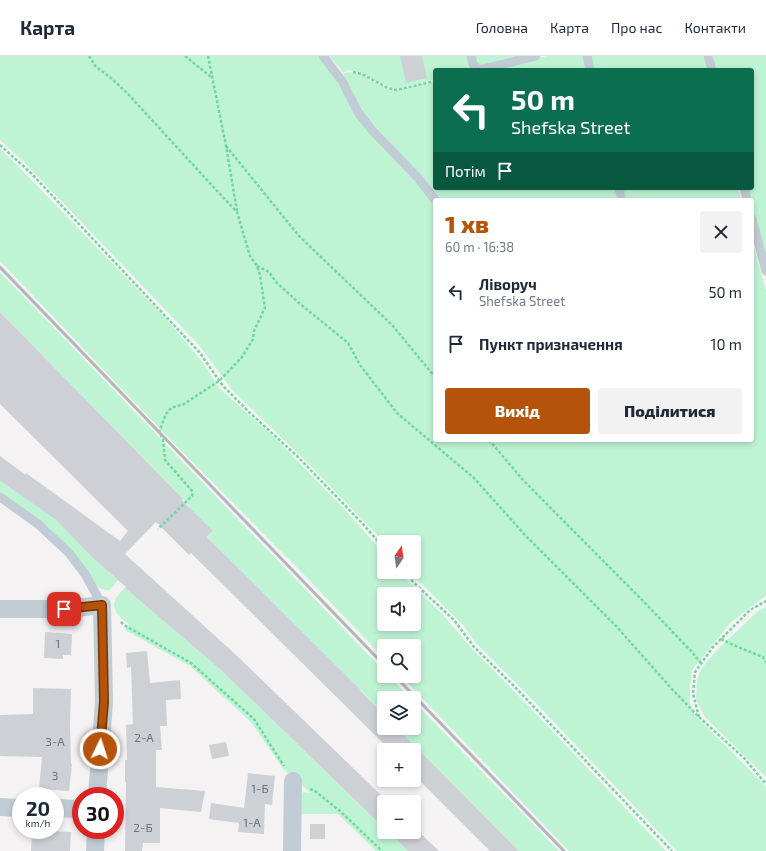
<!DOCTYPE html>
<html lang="uk">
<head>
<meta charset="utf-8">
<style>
	body { margin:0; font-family:"Exo 2",sans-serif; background:#f2f2f3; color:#1f2937; height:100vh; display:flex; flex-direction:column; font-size:15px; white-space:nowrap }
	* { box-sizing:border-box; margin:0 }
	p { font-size:13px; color:#747a83 }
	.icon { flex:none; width:22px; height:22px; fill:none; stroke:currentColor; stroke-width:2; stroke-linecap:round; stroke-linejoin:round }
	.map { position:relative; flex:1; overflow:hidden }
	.side { position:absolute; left:433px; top:142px; width:321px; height:244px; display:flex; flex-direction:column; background:#fff; border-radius:4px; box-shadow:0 2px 6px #0003 }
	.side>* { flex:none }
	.banner { position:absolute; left:433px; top:12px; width:321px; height:122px; border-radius:4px; box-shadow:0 2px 6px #0003; background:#0b6e4f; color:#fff; overflow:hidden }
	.needle { width:26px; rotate:13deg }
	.buttons { position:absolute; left:377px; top:479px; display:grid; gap:8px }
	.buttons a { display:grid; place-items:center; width:44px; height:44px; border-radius:4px; background:#fff; box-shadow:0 2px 6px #0003; font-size:20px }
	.speed { position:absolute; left:12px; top:731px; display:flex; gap:8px; font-size:20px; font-weight:700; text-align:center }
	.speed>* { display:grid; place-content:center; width:52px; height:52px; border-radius:50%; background:#fff; box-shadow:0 2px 6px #0003; line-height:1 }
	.speed small { font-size:10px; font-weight:400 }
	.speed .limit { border:6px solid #d22; background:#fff; color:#111 }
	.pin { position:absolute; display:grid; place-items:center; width:34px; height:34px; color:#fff; margin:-17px; border-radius:8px; box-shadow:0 2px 6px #0006 }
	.me { position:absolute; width:44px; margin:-22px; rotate:4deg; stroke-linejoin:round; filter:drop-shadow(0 0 3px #0008) }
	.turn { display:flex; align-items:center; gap:14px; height:84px; padding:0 12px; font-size:18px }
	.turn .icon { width:52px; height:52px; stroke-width:2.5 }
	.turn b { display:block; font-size:28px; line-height:34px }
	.then { display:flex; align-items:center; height:38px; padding:0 12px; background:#0003; gap:8px; font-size:15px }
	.round { display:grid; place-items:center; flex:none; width:42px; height:42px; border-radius:4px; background:#f2f2f3 }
	.head { display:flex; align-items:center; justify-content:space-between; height:68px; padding:0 12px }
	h1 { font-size:24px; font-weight:800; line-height:30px; color:#b45309 }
	.action { display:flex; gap:8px; margin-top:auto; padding:8px 12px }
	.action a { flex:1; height:46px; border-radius:4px; background:#b45309; color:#fff; font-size:16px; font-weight:800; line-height:46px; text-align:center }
	.action a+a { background:#f2f2f3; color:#1f2937 }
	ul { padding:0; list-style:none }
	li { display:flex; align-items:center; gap:12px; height:52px; padding:0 12px }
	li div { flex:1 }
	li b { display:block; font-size:15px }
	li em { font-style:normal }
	header { display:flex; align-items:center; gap:24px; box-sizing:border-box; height:56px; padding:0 20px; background:#fff; border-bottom:1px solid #e0e1e3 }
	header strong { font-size:19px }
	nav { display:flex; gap:22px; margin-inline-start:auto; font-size:14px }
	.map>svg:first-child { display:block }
</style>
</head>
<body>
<header>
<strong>Карта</strong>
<nav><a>Головна</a><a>Карта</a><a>Про нас</a><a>Контакти</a></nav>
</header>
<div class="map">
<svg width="766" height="795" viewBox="0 0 766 795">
	<rect width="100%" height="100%" fill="#f4f2f2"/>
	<g fill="#bef4d3" fill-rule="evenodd">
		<path d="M 0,0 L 319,0 L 327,9 L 353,53 L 422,131 L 435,148 L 435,384 L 752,384 L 752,183 L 766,235 L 766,540 L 760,544 L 731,566 L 692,614 L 690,631 L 690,648 L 696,661 L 731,695 L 766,731 L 766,795 L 677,795 L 530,641 L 476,587 L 464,570 L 410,516 L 414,516 L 414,486 L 384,486 L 306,405 L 233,335 L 199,289 L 25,107 L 0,84 Z"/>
		<path d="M 329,0 L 468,0 L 471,10 L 471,14 L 435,14 L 435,23 L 396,33 L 376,25 L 362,17 L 348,14 L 343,17 L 340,12 Z"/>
		<path d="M 475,0 L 525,0 L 478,11 Z"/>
		<path d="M 547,0 L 703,0 L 707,14 L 488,14 Z"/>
		<path d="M 711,0 L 766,0 L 766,205 L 752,153 L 752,144 L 750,144 L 746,132 L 752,132 L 752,14 L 715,14 Z"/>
		<path d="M 348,16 L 362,18 L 374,26 L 387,32 L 396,34 L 435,25 L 435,132 L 738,132 L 741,144 L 440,144 L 376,71 L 361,53 L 343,18 Z"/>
		<path d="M 0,93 L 13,105 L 168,265 L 203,307 L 220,333 L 276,383 L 347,456 L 384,498 L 384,516 L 400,516 L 408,525 L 444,560 L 471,592 L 515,636 L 666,795 L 569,795 L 401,620 L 414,620 L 414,590 L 384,590 L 384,602 L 310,525 L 161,374 L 0,205 ZM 384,538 L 414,538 L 414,568 L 384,568 Z"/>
		<path d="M 0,216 L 384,615 L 384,620 L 389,620 L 410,642 L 384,642 L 384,659 L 360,633 L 215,489 L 208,481 L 213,475 L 195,457 L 183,443 L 0,256 Z"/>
		<path d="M 0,425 L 55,463 L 93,502 L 118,524 L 110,534 C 98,536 93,525 87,517 L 0,437 Z"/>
		<path d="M 125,532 L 220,613 L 384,772 L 384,776 L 389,776 L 408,795 L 376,795 L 338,758 L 297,758 L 300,737 L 305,736 L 311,737 L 284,714 L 251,666 L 190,610 L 125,574 L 129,568 C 112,556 108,547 125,532 Z"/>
		<path d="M 766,551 L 766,721 L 705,661 L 696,644 L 697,624 L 701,613 L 716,595 L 758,555 Z"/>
		<path d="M 414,646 L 559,795 L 519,795 L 397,672 L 414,672 Z"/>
	</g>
	<g fill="#cdd1d6">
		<path d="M 400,0 L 422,0 L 427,22 L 406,27 Z"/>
		<path d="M 0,256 L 183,443 L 182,444 L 213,475 L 207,481 L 360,633 L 360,634 L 384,659 L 384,672 L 397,672 L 519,795 L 490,795 L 414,719 L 414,694 L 390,694 L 191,497 L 189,499 L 156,466 L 125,498 L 235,598 L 384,742 L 384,772 L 220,613 L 125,532 L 126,531 L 93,502 L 55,463 L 0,425 L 0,400 L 26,419 L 26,417 L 120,485 L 128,475 L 0,348 Z"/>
		<path d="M 45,576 L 72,578 L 71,599 L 63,599 L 63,603 L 44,602 Z"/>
		<path d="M 147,595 L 150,627 L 180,624 L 181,643 L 166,644 L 167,670 L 160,670 L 162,694 L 156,694 L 156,731 L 205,735 L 201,756 L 160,752 L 160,787 L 143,787 L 142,795 L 125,795 L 126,726 L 125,726 L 125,704 L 127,704 L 126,669 L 133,668 L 131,611 L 127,612 L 126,597 Z"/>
		<path d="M 33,632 L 71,633 L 70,669 L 71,708 L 72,708 L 69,735 L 39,733 L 42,701 L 0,700 L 0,659 L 33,658 Z"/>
		<path d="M 226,686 L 229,700 L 212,703 L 209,689 Z"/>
		<path d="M 248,717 L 275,720 L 272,749 L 265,748 L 264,778 L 238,776 L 239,767 L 209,763 L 211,747 L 244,752 Z"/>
		<rect x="310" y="768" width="15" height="15"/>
		<path d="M 32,774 L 71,776 L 70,795 L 31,795 Z"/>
		<path d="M 389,776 L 419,776 L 439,795 L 408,795 Z"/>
	</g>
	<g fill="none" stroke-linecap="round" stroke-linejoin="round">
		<g stroke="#72d6a4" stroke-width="2.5" stroke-dasharray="3 2" stroke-linecap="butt">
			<path d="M 89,0 L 96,11 L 110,21 L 128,38 L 218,136 L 237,156 L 250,200 L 257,210 L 260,219 L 265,252 L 254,275 L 253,283 L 242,301 L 219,325 L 184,348 L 171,352 L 166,358 L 159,376 L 163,383 L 165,404 L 193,436 L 192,440 L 158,473"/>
			<path d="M 185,0 L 211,21"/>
			<path d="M 208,0 L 226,90 L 237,155"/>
			<path d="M 353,16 L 362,18 L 388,32 L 396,34 L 435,25"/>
			<path d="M 0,89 L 31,117 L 200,297 L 223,330 L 249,356 L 298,401 L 362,467 L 384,492"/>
			<path d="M 226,90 L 299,180 L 392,269 L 435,321"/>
			<path d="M 257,210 L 269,216 L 276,226 L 299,247 L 348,287 L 360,309 L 397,357 L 474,422 L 525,479 L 617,571 L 670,631 L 699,661 L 744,702 L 766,728"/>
			<path d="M 489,384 L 523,424 L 645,547 L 691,595 L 701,607"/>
			<path d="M 405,516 L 413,526 L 454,564 L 474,591 L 513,629 L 672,795"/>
			<path d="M 121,566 L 124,569 L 191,607 L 254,663 L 284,710"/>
			<path d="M 721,583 L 738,591 L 763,601 L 766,606"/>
			<path d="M 699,661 L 693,638 L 695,616 L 713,591 L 750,554 L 766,545"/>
			<path d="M 310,733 L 315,735 L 340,755 L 382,795"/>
		</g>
		<g stroke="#c1ccd4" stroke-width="9">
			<path d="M 323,0 L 342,25 L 358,56 L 372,74 L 419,123 L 435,144"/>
			<path d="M 471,0 L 473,8 L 477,13 L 483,13 L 536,0"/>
			<path d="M 587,0 L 590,14"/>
			<path d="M 708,0 L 712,14"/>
			<path d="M 619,132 L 622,144"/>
			<path d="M 744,132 L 747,144"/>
			<path d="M 752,163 L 766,215"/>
			<path d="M 0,441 L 38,468 L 69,497 L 85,518 L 102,549"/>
		</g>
		<g stroke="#c1ccd4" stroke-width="18">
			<path d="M 0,553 L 65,553 L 102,549 L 104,646 L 97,740"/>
			<path d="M 0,751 L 21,752"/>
			<path d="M 55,752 L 81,753"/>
			<path d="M 95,795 L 96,774"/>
			<path d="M 292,795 L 293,725"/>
		</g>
		<g stroke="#b3b7bc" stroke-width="3">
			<path d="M 0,211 L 159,376 L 384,609"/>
			<path d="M 395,620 L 564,795"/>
		</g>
	</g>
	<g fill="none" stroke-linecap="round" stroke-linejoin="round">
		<defs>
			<path id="route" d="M 64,553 L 102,549 L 104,646 L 100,693"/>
		</defs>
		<use href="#route" stroke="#753606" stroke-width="10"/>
		<use href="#route" stroke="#b45309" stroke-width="7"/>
	</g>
	<g text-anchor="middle" stroke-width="3" stroke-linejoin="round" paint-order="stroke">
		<g font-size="12" fill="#68747e">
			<text x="58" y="592">1</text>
			<text x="144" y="686">2-А</text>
			<text x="55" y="690">3-А</text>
			<text x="55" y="724">3</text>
			<text x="260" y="737">1-Б</text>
			<text x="252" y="771">1-А</text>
			<text x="143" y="776">2-Б</text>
		</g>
	</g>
</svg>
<div class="buttons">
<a><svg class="needle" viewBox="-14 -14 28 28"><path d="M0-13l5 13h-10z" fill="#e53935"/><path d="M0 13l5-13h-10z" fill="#747a83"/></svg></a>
<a><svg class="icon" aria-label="sound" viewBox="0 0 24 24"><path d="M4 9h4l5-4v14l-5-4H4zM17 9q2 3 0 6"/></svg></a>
<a><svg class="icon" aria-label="search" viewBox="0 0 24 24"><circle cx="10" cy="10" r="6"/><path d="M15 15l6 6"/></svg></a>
<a><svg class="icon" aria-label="layers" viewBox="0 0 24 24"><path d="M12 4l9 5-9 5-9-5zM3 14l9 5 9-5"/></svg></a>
<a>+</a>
<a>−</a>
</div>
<div class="speed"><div>20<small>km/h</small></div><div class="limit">30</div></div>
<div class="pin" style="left:64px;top:553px;background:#d93025"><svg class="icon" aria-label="arrive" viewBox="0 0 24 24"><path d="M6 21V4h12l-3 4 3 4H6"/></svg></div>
<svg class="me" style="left:100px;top:693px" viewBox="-20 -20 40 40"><circle r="17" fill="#b45309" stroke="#fff" stroke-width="3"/><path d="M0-11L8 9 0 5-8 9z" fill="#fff"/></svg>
<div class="banner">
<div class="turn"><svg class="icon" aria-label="left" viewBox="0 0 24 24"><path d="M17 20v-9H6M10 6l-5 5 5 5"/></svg><div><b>50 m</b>Shefska Street</div></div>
<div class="then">Потім<svg class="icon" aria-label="arrive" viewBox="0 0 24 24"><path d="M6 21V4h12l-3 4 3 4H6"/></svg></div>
</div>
<section class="side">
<div class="head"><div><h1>1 хв</h1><p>60 m · 16:38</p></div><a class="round"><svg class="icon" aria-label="close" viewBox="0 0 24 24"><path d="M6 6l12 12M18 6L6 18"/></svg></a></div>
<ul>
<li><svg class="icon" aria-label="left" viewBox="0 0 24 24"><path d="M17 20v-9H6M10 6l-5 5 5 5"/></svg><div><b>Ліворуч</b><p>Shefska Street</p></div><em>50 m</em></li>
<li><svg class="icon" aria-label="arrive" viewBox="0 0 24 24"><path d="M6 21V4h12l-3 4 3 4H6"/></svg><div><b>Пункт призначення</b></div><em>10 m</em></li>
</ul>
<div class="action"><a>Вихід</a><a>Поділитися</a></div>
</section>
</div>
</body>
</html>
